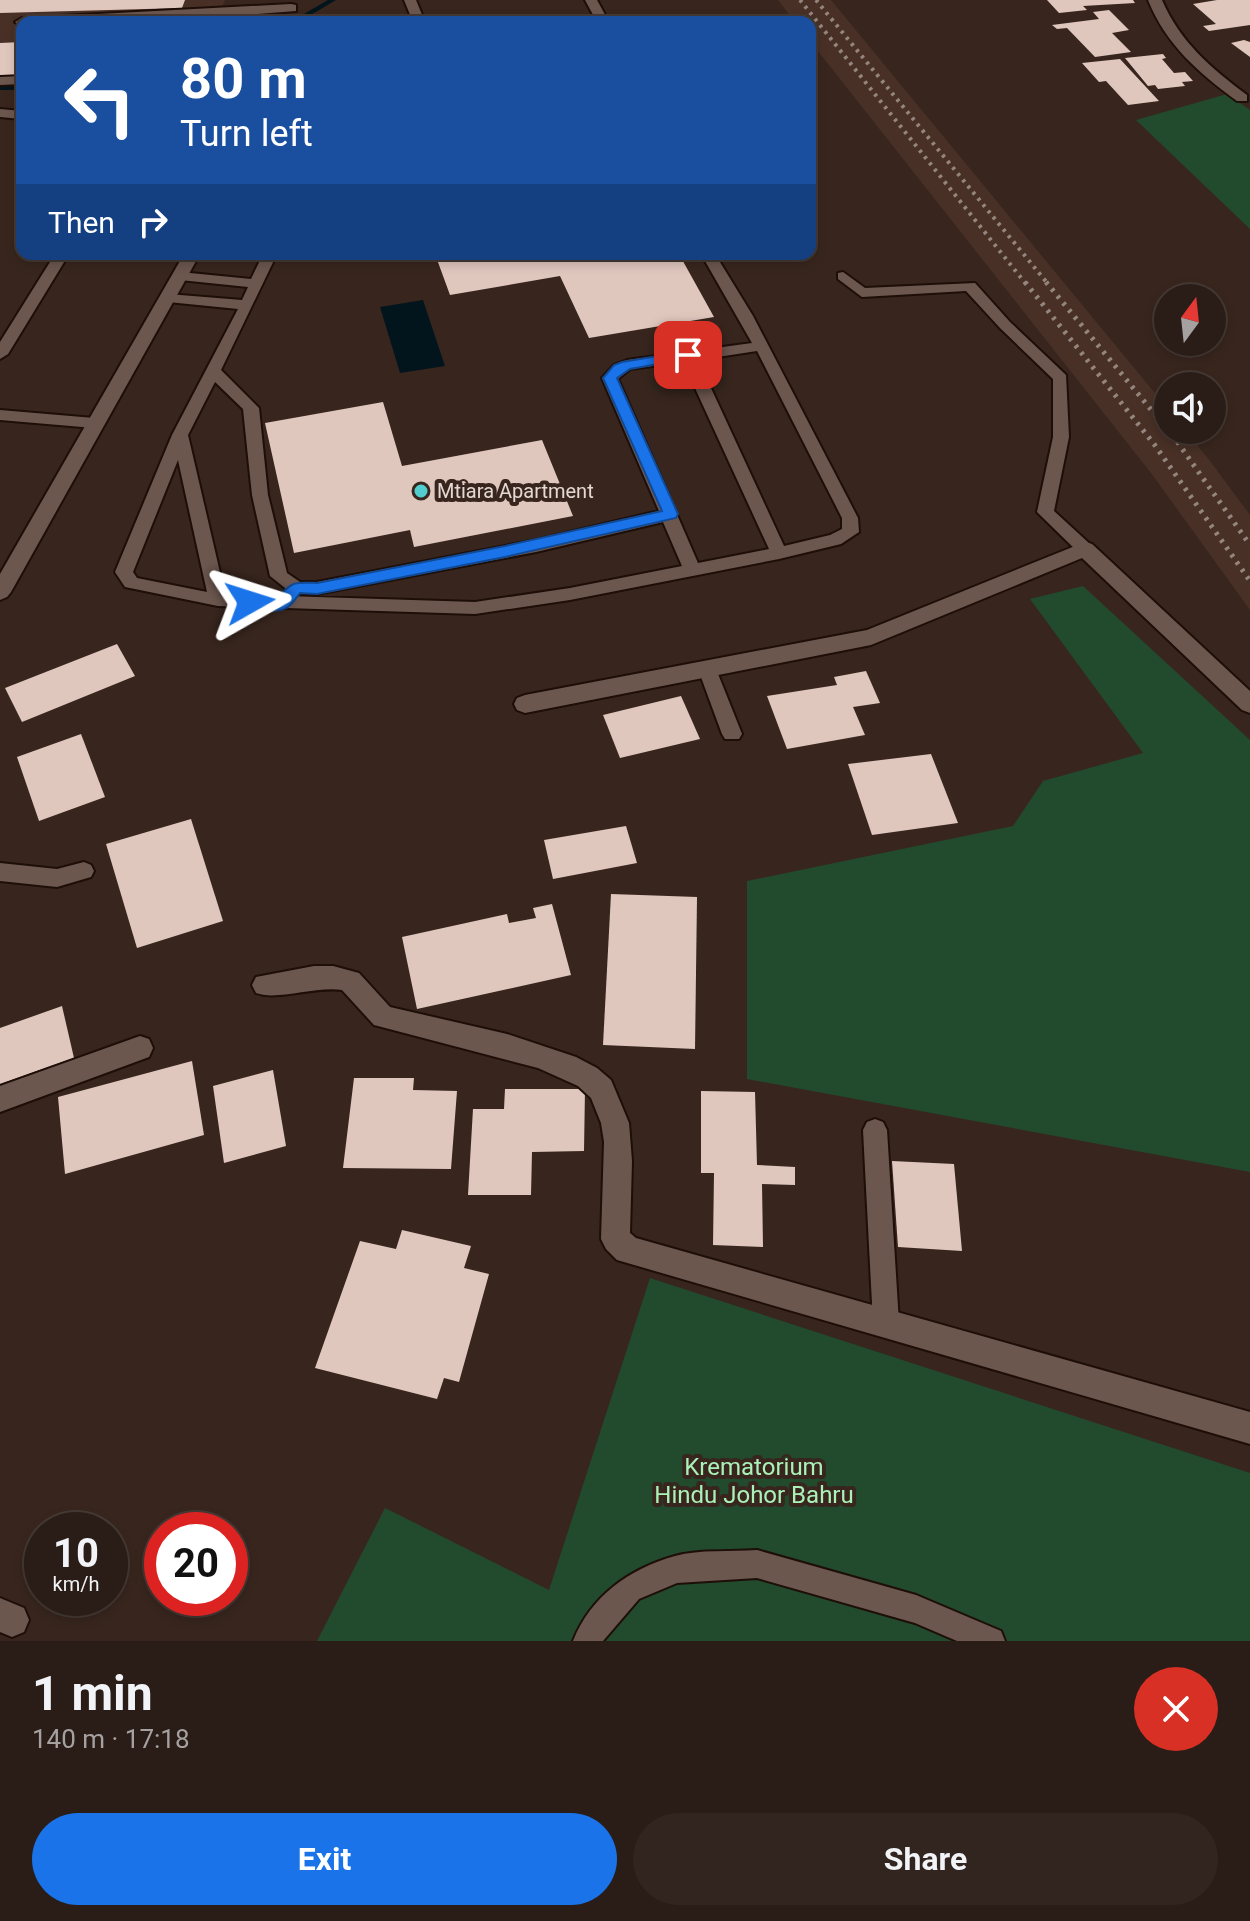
<!DOCTYPE html>
<html lang="en">
<head>
<meta charset="utf-8">
<style>
	body { margin:0; font-family:Roboto,sans-serif; background:#32251f; color:#f1f3f6; height:100vh; display:flex; flex-direction:column; font-size:30px; white-space:nowrap }
	* { box-sizing:border-box; margin:0 }
	p { font-size:26px; color:#a5a1a1 }
	.icon { flex:none; width:44px; height:44px; fill:none; stroke:currentColor; stroke-width:2; stroke-linecap:round; stroke-linejoin:round }
	.map { position:relative; height:1641px; overflow:hidden }
	.panel { display:flex; flex-direction:column; background:#2a1c16; flex:1 }
	.panel>* { flex:none }
	.banner { position:absolute; left:16px; top:16px; width:800px; height:244px; border-radius:16px; box-shadow:0 4px 12px #0003,0 0 0 2px #463a35; background:#1a4fa0; color:#fff; overflow:hidden }
	.needle { width:52px; rotate:15deg }
	.fabs { position:absolute; left:1154px; top:284px; display:grid; gap:16px }
	.fabs a { display:grid; place-items:center; width:72px; height:72px; border-radius:50%; background:#2a1c16; box-shadow:0 4px 12px #0003,0 0 0 2px #463a35; font-size:40px }
	.speed { position:absolute; left:24px; top:1512px; display:flex; gap:16px; font-size:40px; font-weight:700; text-align:center }
	.speed>* { display:grid; place-content:center; width:104px; height:104px; border-radius:50%; background:#2a1c16; box-shadow:0 4px 12px #0003,0 0 0 2px #463a35; line-height:1 }
	.speed small { font-size:20px; font-weight:400 }
	.speed .limit { border:12px solid #d22; background:#fff; color:#111 }
	.pin { position:absolute; display:grid; place-items:center; width:68px; height:68px; color:#fff; margin:-34px; border-radius:16px; box-shadow:0 4px 12px #0006 }
	.me { position:absolute; width:88px; margin:-44px; rotate:84deg; stroke-linejoin:round; filter:drop-shadow(0 0 6px #0008) }
	.turn { display:flex; align-items:center; gap:28px; height:168px; padding:0 32px; font-size:36px }
	.turn .icon { width:104px; height:104px; stroke-width:2.5 }
	.turn b { display:block; font-size:56px; line-height:68px }
	.then { display:flex; align-items:center; height:76px; padding:0 32px; background:#0003; gap:16px; font-size:30px }
	.round { display:grid; place-items:center; flex:none; width:84px; height:84px; border-radius:42px; background:#32251f }
	.summary { display:flex; align-items:center; justify-content:space-between; height:136px; padding:0 32px }
	h1 { font-size:48px; font-weight:700; line-height:60px }
	.button { display:flex; gap:16px; margin-top:auto; padding:16px 32px }
	.button a { flex:1; height:92px; border-radius:48px; background:#1a73e8; color:#fff; font-size:32px; font-weight:700; line-height:92px; text-align:center }
	.button a+a { background:#32251f; color:#f1f3f6 }
	.map>svg:first-child { display:block }
</style>
</head>
<body>
<div class="map">
<svg width="1250" height="1641" viewBox="0 0 1250 1641">
	<rect width="100%" height="100%" fill="#38261e"/>
	<g fill="#483026">
		<path d="M 0,0 L 225,0 L 216,22 L 22,22 L 22,81 L 0,82 Z"/>
		<path d="M 778,0 L 831,0 L 1168,409 L 1168,430 L 1185,430 L 1210,461 L 1250,515 L 1250,610 L 1151,473 L 810,41 L 810,22 L 795,22 Z"/>
	</g>
	<g fill="#224a2c">
		<path d="M 1227,94 L 1250,110 L 1250,229 L 1136,120 Z"/>
		<path d="M 1083,586 L 1250,740 L 1250,1172 L 747,1079 L 747,881 L 1013,826 L 1043,781 L 1143,753 L 1030,599 Z"/>
		<path d="M 650,1278 L 1250,1473 L 1250,1641 L 317,1641 L 385,1508 L 549,1590 Z"/>
	</g>
	<path fill="#02151c" d="M 423,300 L 445,366 L 400,373 L 380,307 Z"/>
	<g fill="none" stroke-linecap="round" stroke-linejoin="round">
		<g fill="#02151c" fill-rule="evenodd">
			<path d="M 328,0 L 336,0 L 299,22 L 290,22 Z"/>
			<rect x="0" y="86" width="22" height="4"/>
		</g>
	</g>
	<g fill="#e0c7be">
		<path d="M 0,0 L 185,0 L 182,8 L 0,13 Z"/>
		<path d="M 1047,0 L 1133,0 L 1135,3 L 1083,6 L 1087,10 L 1059,13 Z"/>
		<path d="M 1217,0 L 1250,0 L 1250,25 L 1209,31 L 1203,26 L 1216,24 L 1193,4 Z"/>
		<path d="M 1109,10 L 1129,30 L 1112,33 L 1131,52 L 1095,57 L 1067,28 L 1057,29 L 1052,25 L 1099,19 L 1093,12 Z"/>
		<path d="M 1244,40 L 1250,42 L 1250,57 L 1231,43 Z"/>
		<path d="M 22,42 L 22,75 L 0,76 L 0,43 Z"/>
		<path d="M 1163,54 L 1166,58 L 1162,59 L 1174,73 L 1185,72 L 1193,81 L 1182,82 L 1185,86 L 1158,89 L 1155,85 L 1148,86 L 1125,58 Z"/>
		<path d="M 1120,59 L 1159,101 L 1128,105 L 1106,81 L 1099,82 L 1082,63 Z"/>
		<path d="M 435,254 L 679,254 L 714,317 L 589,338 L 560,276 L 450,295 Z"/>
		<path d="M 383,402 L 402,466 L 542,440 L 573,516 L 414,547 L 410,530 L 294,553 L 265,423 Z"/>
		<path d="M 117,644 L 135,676 L 22,722 L 5,688 Z"/>
		<path d="M 866,671 L 880,703 L 853,707 L 865,735 L 787,749 L 767,696 L 837,685 L 834,677 Z"/>
		<path d="M 681,696 L 700,739 L 620,758 L 603,715 Z"/>
		<path d="M 81,734 L 105,797 L 39,821 L 17,757 Z"/>
		<path d="M 931,754 L 958,823 L 872,835 L 848,764 Z"/>
		<path d="M 191,819 L 223,921 L 137,948 L 106,844 Z"/>
		<path d="M 626,826 L 637,863 L 553,879 L 544,840 Z"/>
		<path d="M 611,894 L 697,897 L 695,1049 L 603,1045 Z"/>
		<path d="M 552,904 L 571,975 L 417,1009 L 402,937 L 507,914 L 509,923 L 536,918 L 533,908 Z"/>
		<path d="M 62,1006 L 74,1058 L 0,1084 L 0,1028 Z"/>
		<path d="M 192,1061 L 204,1135 L 65,1174 L 58,1097 Z"/>
		<path d="M 273,1070 L 286,1146 L 224,1163 L 213,1086 Z"/>
		<path d="M 354,1078 L 414,1078 L 413,1090 L 457,1091 L 451,1169 L 343,1168 Z"/>
		<path d="M 505,1089 L 585,1089 L 584,1151 L 532,1152 L 531,1195 L 468,1195 L 473,1109 L 504,1109 Z"/>
		<path d="M 701,1091 L 755,1092 L 757,1165 L 795,1167 L 795,1185 L 762,1184 L 763,1247 L 713,1245 L 714,1173 L 701,1173 Z"/>
		<path d="M 892,1161 L 954,1164 L 962,1251 L 898,1247 Z"/>
		<path d="M 402,1230 L 471,1246 L 464,1268 L 489,1274 L 459,1382 L 444,1378 L 437,1399 L 315,1368 L 360,1241 L 396,1249 Z"/>
	</g>
	<g fill="none" stroke-linecap="round" stroke-linejoin="round">
		<defs>
			<g id="lane">
				<path d="M 404,0 L 416,0 L 425,22 L 413,22 Z"/>
				<path d="M 585,0 L 597,0 L 609,22 L 597,22 Z"/>
				<path d="M 22,76 L 22,84 L 0,85 L 0,77 Z"/>
				<path d="M 0,109 L 22,111 L 22,119 L 0,117 Z"/>
				<path d="M 55,254 L 69,254 L 8,354 L 0,359 L 0,342 Z"/>
				<path d="M 263,254 L 277,254 L 221,370 L 259,408 L 268,495 L 287,573 L 300,582 L 317,582 L 536,540 L 659,511 L 602,378 L 614,365 L 627,360 L 752,343 L 701,254 L 715,254 L 753,316 L 858,518 L 859,532 L 841,544 L 779,559 L 570,600 L 475,614 L 218,606 L 125,587 L 115,572 L 172,435 L 238,309 L 168,302 L 161,298 L 168,294 L 242,300 L 248,287 L 180,280 L 173,276 L 180,272 L 251,279 ZM 757,351 L 842,518 L 842,529 L 830,535 L 784,546 L 698,360 ZM 683,362 L 769,549 L 698,563 L 618,379 L 630,369 ZM 215,382 L 243,409 L 252,495 L 270,576 L 290,592 L 317,594 L 536,552 L 663,522 L 682,566 L 570,588 L 475,602 L 225,594 L 188,435 ZM 178,460 L 207,592 L 137,578 L 133,572 Z"/>
				<path d="M 843,272 L 865,288 L 975,283 L 1010,322 L 1066,375 L 1069,437 L 1054,511 L 1091,545 L 1094,549 L 1091,553 L 1079,553 L 1037,512 L 1053,437 L 1053,379 L 1000,328 L 966,291 L 862,297 L 838,279 L 838,273 Z"/>
				<path d="M 0,410 L 94,418 L 102,423 L 94,428 L 0,420 Z"/>
				<path d="M 707,662 L 716,669 L 742,734 L 739,739 L 725,739 L 722,734 L 698,669 Z"/>
				<path d="M 84,862 L 91,865 L 94,871 L 91,877 L 57,887 L 0,881 L 0,863 L 57,869 Z"/>
				<path d="M 875,1119 L 883,1122 L 887,1130 L 899,1323 L 895,1332 L 886,1336 L 877,1332 L 873,1323 L 863,1130 L 867,1122 Z"/>
				<path d="M 757,1550 L 916,1595 L 1001,1631 L 1005,1641 L 957,1641 L 915,1623 L 757,1578 L 677,1583 L 639,1599 L 603,1641 L 573,1641 C 591,1596 629,1569 675,1556 C 700,1549 731,1552 757,1550 Z"/>
			</g>
			<g id="street">
				<path d="M 1148,0 L 1162,0 C 1180,42 1211,68 1247,95 L 1247,101 L 1237,101 C 1199,73 1166,45 1148,0 Z"/>
				<path d="M 291,4 L 296,5 L 296,11 L 180,20 L 22,22 L 22,26 L 15,22 L 22,18 Z"/>
				<path d="M 184,254 L 200,254 L 11,592 L 7,597 L 0,600 L 0,574 Z"/>
				<path d="M 1085,542 L 1092,544 L 1250,691 L 1250,713 L 1242,710 L 1082,558 L 871,645 L 525,713 L 517,710 L 514,704 L 517,698 L 525,695 L 867,630 Z"/>
				<path d="M 314,966 L 333,966 L 359,973 L 390,1007 L 507,1034 L 576,1057 L 597,1068 L 611,1080 L 629,1123 L 632,1161 L 630,1233 L 636,1238 L 1250,1412 L 1250,1444 L 617,1260 L 606,1249 L 601,1239 L 604,1142 L 601,1123 L 591,1098 L 578,1086 L 538,1068 L 374,1025 L 342,990 C 315,986 277,1001 256,993 L 252,985 L 256,977 Z"/>
				<path d="M 140,1036 L 149,1039 L 153,1048 L 149,1057 L 0,1112 L 0,1086 Z"/>
				<path d="M 0,1598 L 24,1608 L 29,1620 L 24,1632 L 12,1637 L 0,1632 Z"/>
			</g>
		</defs>
		<use href="#lane" stroke="#1e0e08" stroke-width="4"/>
		<use href="#street" stroke="#1e0e08" stroke-width="4"/>
		<use href="#lane" fill="#6c574f" fill-rule="evenodd"/>
		<use href="#street" fill="#6c574f" fill-rule="evenodd"/>
		<g stroke="#94857e" stroke-width="4" stroke-dasharray="3 5" stroke-linecap="butt">
			<path d="M 800,0 L 1026,284"/>
			<path d="M 816,0 L 1048,284"/>
		</g>
		<g stroke="#94857e" stroke-width="5" stroke-dasharray="3 6" stroke-linecap="butt">
			<path d="M 1025,282 L 1154,444 L 1250,581"/>
			<path d="M 1046,282 L 1176,440 L 1250,545"/>
		</g>
	</g>
	<path fill="#1a73e8" stroke="#114b97" stroke-width="2" d="M 688,351 L 693,352 L 693,358 L 630,369 L 617,378 L 678,514 L 676,518 L 505,557 L 317,594 L 300,593 C 296,598 291,606 286,608 C 276,614 248,609 242,602 L 250,596 L 277,598 C 293,581 294,582 317,583 L 505,546 L 662,511 L 603,378 L 614,365 L 622,362 Z"/>
	<circle fill="#52cdcd" stroke="#38261e" stroke-width="3" cx="421" cy="491" r="8"/>
	<g text-anchor="middle" stroke-width="8" stroke-linejoin="round" paint-order="stroke">
		<g font-size="20" fill="#e4d8d3" stroke="#38261e" text-anchor="start">
			<text x="437" y="498">Mtiara Apartment</text>
		</g>
		<g font-size="24" fill="#aaf1b8" stroke="#38261e">
			<text x="754" y="1475">Krematorium<tspan x="754" dy="28">Hindu Johor Bahru</tspan></text>
		</g>
	</g>
</svg>
<div class="fabs">
<a><svg class="needle" viewBox="-14 -14 28 28"><path d="M0-13l5 13h-10z" fill="#e53935"/><path d="M0 13l5-13h-10z" fill="#a5a1a1"/></svg></a>
<a><svg class="icon" aria-label="sound" viewBox="0 0 24 24"><path d="M4 9h4l5-4v14l-5-4H4zM17 9q2 3 0 6"/></svg></a>
</div>
<div class="speed"><div>10<small>km/h</small></div><div class="limit">20</div></div>
<div class="pin" style="left:688px;top:355px;background:#d93025"><svg class="icon" aria-label="arrive" viewBox="0 0 24 24"><path d="M6 21V4h12l-3 4 3 4H6"/></svg></div>
<svg class="me" style="left:250px;top:602px" viewBox="-20 -20 40 40"><path d="M0-17L14 15 0 8-14 15z" fill="#1a73e8" stroke="#fff" stroke-width="4"/></svg>
<div class="banner">
<div class="turn"><svg class="icon" aria-label="left" viewBox="0 0 24 24"><path d="M17 20v-9H6M10 6l-5 5 5 5"/></svg><div><b>80 m</b>Turn left</div></div>
<div class="then">Then<svg class="icon" aria-label="right" viewBox="0 0 24 24"><path d="M7 20v-9h11M14 6l5 5-5 5"/></svg></div>
</div>
</div>
<section class="panel">
<div class="summary"><div><h1>1 min</h1><p>140 m · 17:18</p></div><a class="round" style="background:#d93025;color:#fff"><svg class="icon" aria-label="close" viewBox="0 0 24 24"><path d="M6 6l12 12M18 6L6 18"/></svg></a></div>
<div class="button"><a>Exit</a><a>Share</a></div>
</section>
</body>
</html>
